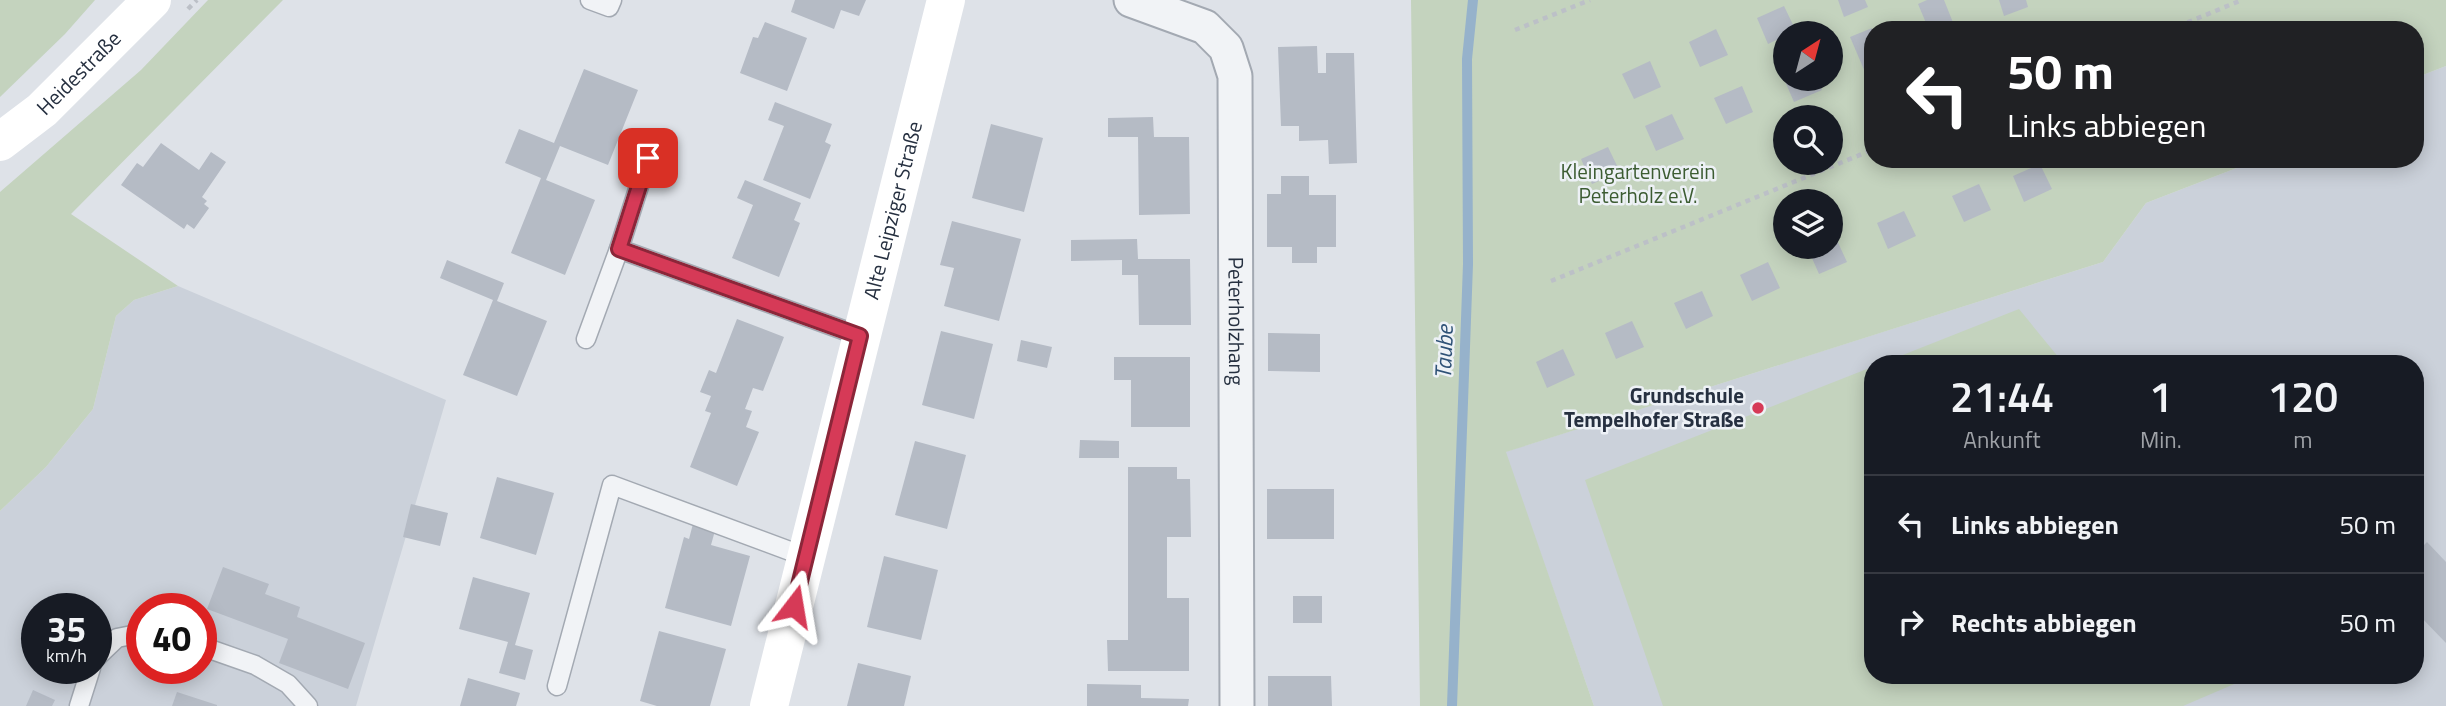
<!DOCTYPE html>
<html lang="de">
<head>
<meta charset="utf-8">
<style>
	body { margin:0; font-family:"Titillium Web",sans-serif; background:#242831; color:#f1f3f6; height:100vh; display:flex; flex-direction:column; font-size:26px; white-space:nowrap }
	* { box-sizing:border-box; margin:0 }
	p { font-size:23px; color:#9ea1a6 }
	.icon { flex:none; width:38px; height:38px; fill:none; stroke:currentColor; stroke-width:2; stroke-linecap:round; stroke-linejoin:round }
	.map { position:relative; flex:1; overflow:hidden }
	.panel { position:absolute; left:1864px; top:355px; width:560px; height:329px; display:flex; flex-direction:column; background:#171b24; border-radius:28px; box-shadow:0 4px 18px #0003 }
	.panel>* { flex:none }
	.guide { position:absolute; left:1864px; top:21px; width:560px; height:147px; border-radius:28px; box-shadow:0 4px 18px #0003; background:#202124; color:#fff; overflow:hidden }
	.needle { width:46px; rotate:36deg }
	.controls { position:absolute; left:1773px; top:21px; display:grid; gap:14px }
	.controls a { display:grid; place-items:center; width:70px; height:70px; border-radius:50%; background:#171b24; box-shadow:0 4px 18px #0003; font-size:35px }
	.speed { position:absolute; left:21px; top:593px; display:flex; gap:14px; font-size:35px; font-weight:700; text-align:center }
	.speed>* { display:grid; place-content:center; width:91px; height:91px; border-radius:50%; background:#171b24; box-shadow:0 4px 18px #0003; line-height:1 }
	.speed small { font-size:18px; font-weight:400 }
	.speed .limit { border:10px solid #d22; background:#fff; color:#111 }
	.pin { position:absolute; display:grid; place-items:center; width:60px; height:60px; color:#fff; margin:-30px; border-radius:14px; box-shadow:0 4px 10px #0006 }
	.me { position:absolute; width:77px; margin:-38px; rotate:14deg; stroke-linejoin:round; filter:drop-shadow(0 0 5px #0008) }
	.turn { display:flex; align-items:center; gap:24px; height:147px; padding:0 28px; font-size:32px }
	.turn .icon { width:91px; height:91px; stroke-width:2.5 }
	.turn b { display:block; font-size:49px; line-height:60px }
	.eta { display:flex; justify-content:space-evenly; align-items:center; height:119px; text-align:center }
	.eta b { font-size:42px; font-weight:600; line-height:49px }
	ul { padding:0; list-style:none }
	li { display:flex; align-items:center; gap:21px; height:98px; padding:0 28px; border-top:2px solid #363941 }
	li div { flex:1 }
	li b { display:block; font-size:26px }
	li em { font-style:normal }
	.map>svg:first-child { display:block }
</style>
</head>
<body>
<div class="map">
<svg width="2446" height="706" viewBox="0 0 2446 706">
	<rect width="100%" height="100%" fill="#dee2e8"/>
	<g fill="#cbd1da" fill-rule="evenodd">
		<path d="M 2446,66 L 2446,706 L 1594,706 L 1505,452 L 2103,262 L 2146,203 L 2260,159 L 2415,159 L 2415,78 ZM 1872,364 L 2415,364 L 2415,676 L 1872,676 Z"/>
		<path d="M 178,286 L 446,400 L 356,706 L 0,706 L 0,511 L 46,467 L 93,409 L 116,316 L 134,300 ZM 37,609 L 96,609 L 96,668 L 37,668 ZM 142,609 L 201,609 L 201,668 L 142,668 Z"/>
	</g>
	<g fill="#c4d3be" fill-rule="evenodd">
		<path d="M 0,0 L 95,0 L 65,34 L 0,97 Z"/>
		<path d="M 208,0 L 283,0 L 71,214 L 178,286 L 134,300 L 116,316 L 93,409 L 46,467 L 0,511 L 0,192 L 141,70 Z"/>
		<path d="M 1411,0 L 2446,0 L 2446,66 L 2415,78 L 2415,30 L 1872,30 L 1872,159 L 2260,159 L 2146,203 L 2103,262 L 1506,452 L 1594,706 L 1420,706 ZM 1785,33 L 1830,33 L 1830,79 L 1785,79 ZM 1785,117 L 1830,117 L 1830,163 L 1785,163 ZM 1785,201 L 1830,201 L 1830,247 L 1785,247 Z"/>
		<path d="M 2019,309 L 2064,364 L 1880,364 Z"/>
		<path d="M 1872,367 L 1872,676 L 2253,676 L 2183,706 L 1663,706 L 1585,480 Z"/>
	</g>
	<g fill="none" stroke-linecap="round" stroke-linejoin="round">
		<path stroke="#96b2cb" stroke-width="10" d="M 1452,706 L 1468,264 L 1467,59 L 1473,0"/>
	</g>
	<g fill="#b5bbc5">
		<path d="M 795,0 L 866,0 L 859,16 L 841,10 L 834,29 L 791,12 Z"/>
		<path d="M 1838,0 L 1865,0 L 1868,7 L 1844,17 Z"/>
		<path d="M 1927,0 L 1944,0 L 1956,30 L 1929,30 L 1918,4 Z"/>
		<path d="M 1999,0 L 2026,0 L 2028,7 L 2004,16 Z"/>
		<path d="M 1784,6 L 1796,31 L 1785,33 L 1785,36 L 1768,44 L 1757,18 Z"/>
		<path d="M 765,22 L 807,38 L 787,91 L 740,73 L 753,37 L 758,38 Z"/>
		<path d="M 1872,28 L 1872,70 L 1865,72 L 1850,37 Z"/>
		<path d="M 1716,29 L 1728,55 L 1700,67 L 1689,42 Z"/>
		<path d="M 1317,46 L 1318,73 L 1326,73 L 1326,53 L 1354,53 L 1357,163 L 1329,164 L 1328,140 L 1299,141 L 1299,126 L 1281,126 L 1278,47 Z"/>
		<path d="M 1650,61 L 1661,87 L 1634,99 L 1622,74 Z"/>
		<path d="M 584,69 L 638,90 L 608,165 L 560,146 L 546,180 L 595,200 L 565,275 L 511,253 L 541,178 L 505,163 L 519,129 L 554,143 Z"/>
		<path d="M 1784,79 L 1817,79 L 1822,90 L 1794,102 Z"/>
		<path d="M 1742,86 L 1753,112 L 1726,124 L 1714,98 Z"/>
		<path d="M 775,102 L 832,124 L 825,142 L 831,145 L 810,199 L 763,180 L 784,126 L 768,120 Z"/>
		<path d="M 1672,114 L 1684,139 L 1656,151 L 1645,126 Z"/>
		<path d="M 1153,117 L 1154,137 L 1189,137 L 1190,214 L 1139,215 L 1138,137 L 1108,137 L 1108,118 Z"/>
		<path d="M 991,124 L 1043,138 L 1024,212 L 972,198 Z"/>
		<path d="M 161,143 L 199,170 L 211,152 L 226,162 L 202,197 L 207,201 L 204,204 L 209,208 L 194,229 L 187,224 L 184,229 L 121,185 L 137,163 L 143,167 Z"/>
		<path d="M 1608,147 L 1620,172 L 1592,184 L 1581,159 Z"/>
		<path d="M 2040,164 L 2052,189 L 2024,202 L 2013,176 Z"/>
		<path d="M 1281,176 L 1309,176 L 1309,195 L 1336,195 L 1336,247 L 1317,247 L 1317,263 L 1292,263 L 1292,247 L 1267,247 L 1267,194 L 1281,194 Z"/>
		<path d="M 745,180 L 801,203 L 794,220 L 800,223 L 779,277 L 732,258 L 753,205 L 737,198 Z"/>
		<path d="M 1979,184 L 1991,210 L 1964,222 L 1952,196 Z"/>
		<path d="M 1904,211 L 1916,236 L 1888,249 L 1877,223 Z"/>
		<path d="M 952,221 L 1021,239 L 999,321 L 944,306 L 954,268 L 940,265 Z"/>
		<path d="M 1835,236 L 1847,262 L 1819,274 L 1808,249 L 1830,247 L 1830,238 Z"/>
		<path d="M 1137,239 L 1138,259 L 1190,259 L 1191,325 L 1139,325 L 1138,275 L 1122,275 L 1122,260 L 1071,261 L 1071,240 Z"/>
		<path d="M 447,260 L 504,283 L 497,301 L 547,321 L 517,396 L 463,375 L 493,300 L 440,278 Z"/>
		<path d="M 1768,262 L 1780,288 L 1752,301 L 1740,275 Z"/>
		<path d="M 1702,291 L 1713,316 L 1686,329 L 1674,303 Z"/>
		<path d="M 737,319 L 784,337 L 763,391 L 753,388 L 745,409 L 752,411 L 746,427 L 759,432 L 737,486 L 690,467 L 711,413 L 705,411 L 711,396 L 700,392 L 709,370 L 716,373 Z"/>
		<path d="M 1632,321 L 1644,347 L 1616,359 L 1605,333 Z"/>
		<path d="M 941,331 L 993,344 L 974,419 L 922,405 Z"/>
		<path d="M 1268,333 L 1320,334 L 1320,372 L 1268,371 Z"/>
		<path d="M 1021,340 L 1052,347 L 1047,368 L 1017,361 Z"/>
		<path d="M 1563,349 L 1575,375 L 1547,388 L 1536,362 Z"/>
		<path d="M 1114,357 L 1190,357 L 1190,427 L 1131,427 L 1131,380 L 1114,380 Z"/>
		<path d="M 1080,440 L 1119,441 L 1119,458 L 1079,458 Z"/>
		<path d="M 915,441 L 966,455 L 947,529 L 895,515 Z"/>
		<path d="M 1128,467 L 1177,467 L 1177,479 L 1190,479 L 1191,537 L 1167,537 L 1167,598 L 1189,598 L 1189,671 L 1108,671 L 1107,640 L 1128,640 Z"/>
		<path d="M 497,477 L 554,493 L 536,555 L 480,538 Z"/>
		<rect x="1267" y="489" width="67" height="50"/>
		<path d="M 411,504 L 448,513 L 440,546 L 403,537 Z"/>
		<path d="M 694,520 L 716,527 L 711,545 L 750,556 L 731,626 L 665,608 L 684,537 L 689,539 Z"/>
		<path d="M 2427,542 L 2446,562 L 2446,643 L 2415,611 L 2415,554 Z"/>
		<path d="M 884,556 L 938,570 L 921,640 L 867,627 Z"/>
		<path d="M 223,567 L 269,584 L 265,594 L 300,607 L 297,617 L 365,643 L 348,689 L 279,663 L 288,639 L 207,609 Z"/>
		<path d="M 473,577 L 530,593 L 515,645 L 533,650 L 525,680 L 499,673 L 508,642 L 459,629 Z"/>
		<rect x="1293" y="596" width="29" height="27"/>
		<path d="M 659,631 L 726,649 L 710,706 L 657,706 L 640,701 Z"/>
		<path d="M 858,663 L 911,676 L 904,706 L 847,706 Z"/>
		<path d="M 1268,676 L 1331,676 L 1332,706 L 1268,706 Z"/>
		<path d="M 468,678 L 520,693 L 516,706 L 460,706 Z"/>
		<path d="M 1087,684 L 1141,685 L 1141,698 L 1189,699 L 1188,706 L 1087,706 Z"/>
		<path d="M 33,690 L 55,700 L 52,706 L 26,706 Z"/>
		<path d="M 177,692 L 217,705 L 217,706 L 172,706 Z"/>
	</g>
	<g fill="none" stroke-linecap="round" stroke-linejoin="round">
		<defs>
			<g id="lane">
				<path d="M 590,0 L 609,7 L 612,0"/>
				<path d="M 619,249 L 648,158"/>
				<path d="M 586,339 L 619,249 L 860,336"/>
				<path d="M 201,646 L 255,665 L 288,684 L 308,706"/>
				<path d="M 96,658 L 117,638 L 142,633"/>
				<path d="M 557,686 L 612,485 L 806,557"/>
				<path d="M 79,706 L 91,668"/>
			</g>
			<g id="street">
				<path id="s1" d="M 1131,0 L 1205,27 L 1226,48 L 1235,76 L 1237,706"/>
			</g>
		</defs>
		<use href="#lane" stroke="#a3a9b2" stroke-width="21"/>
		<use href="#street" stroke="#a3a9b2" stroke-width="37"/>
		<g stroke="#bcc0c7" stroke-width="4.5" stroke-dasharray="5 5" stroke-linecap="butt">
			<path d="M 188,9 L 197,0"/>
			<path d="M 1515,30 L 1590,0"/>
			<path d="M 2169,30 L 2242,0"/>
			<path d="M 1551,281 L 1872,150"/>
		</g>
		<use href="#lane" stroke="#f1f3f6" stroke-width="18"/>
		<use href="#street" stroke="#f1f3f6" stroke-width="33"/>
		<g stroke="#fff" stroke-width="38">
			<path id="s2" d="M 0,142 L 42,110 L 152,0"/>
			<path id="s3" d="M 769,706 L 946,0"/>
		</g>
	</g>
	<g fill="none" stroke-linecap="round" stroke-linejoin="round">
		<defs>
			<path id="route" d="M 648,158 L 619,249 L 860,336 L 794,606"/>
		</defs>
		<use href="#route" stroke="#8b2639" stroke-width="18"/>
		<use href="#route" stroke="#d63a57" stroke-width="12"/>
	</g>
	<circle fill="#d63a57" stroke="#edf1f6" stroke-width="2.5" cx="1758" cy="408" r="7"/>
	<g text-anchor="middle" stroke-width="5" stroke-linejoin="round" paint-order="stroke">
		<g font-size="21" fill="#263040" stroke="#edf1f6">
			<text dy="7" stroke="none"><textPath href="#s2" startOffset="105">Heidestraße</textPath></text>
			<text dy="7" stroke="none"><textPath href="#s3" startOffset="511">Alte Leipziger Straße</textPath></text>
			<text dy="7" stroke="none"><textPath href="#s1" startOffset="383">Peterholzhang</textPath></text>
		</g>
		<g font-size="21" fill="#3c5c32" stroke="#edf1f6">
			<text x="1638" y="179">Kleingartenverein<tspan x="1638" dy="24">Peterholz e.V.</tspan></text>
		</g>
		<g font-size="21" font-weight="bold" fill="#263040" stroke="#edf1f6" text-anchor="end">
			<text x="1744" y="403">Grundschule<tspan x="1744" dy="24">Tempelhofer Straße</tspan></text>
		</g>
		<g font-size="23" font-style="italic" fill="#2e5176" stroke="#edf1f6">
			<text transform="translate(1444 352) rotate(-88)" y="8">Taube</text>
		</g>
	</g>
</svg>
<div class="controls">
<a><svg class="needle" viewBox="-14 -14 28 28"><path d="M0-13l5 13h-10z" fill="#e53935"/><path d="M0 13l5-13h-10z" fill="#9ea1a6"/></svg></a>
<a><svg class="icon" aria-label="search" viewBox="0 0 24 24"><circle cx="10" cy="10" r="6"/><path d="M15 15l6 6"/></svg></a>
<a><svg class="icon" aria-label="layers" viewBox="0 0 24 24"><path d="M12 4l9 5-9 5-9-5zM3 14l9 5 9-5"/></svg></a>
</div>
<div class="speed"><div>35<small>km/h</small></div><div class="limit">40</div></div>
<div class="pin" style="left:648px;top:158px;background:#d93025"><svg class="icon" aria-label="arrive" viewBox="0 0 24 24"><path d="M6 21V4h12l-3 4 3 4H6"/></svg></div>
<svg class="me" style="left:794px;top:606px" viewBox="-20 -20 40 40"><path d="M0-17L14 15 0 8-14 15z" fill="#d63a57" stroke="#fff" stroke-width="4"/></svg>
<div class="guide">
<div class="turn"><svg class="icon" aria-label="left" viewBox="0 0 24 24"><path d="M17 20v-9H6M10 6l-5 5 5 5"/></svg><div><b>50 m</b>Links abbiegen</div></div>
</div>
<section class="panel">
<div class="eta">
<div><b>21:44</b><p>Ankunft</p></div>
<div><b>1</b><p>Min.</p></div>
<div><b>120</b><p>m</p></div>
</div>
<ul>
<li><svg class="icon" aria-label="left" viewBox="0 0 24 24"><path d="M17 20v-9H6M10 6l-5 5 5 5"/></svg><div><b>Links abbiegen</b></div><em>50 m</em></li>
<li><svg class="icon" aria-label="right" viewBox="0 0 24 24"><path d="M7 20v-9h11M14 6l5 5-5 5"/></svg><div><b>Rechts abbiegen</b></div><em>50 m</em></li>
</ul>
</section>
</div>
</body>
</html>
